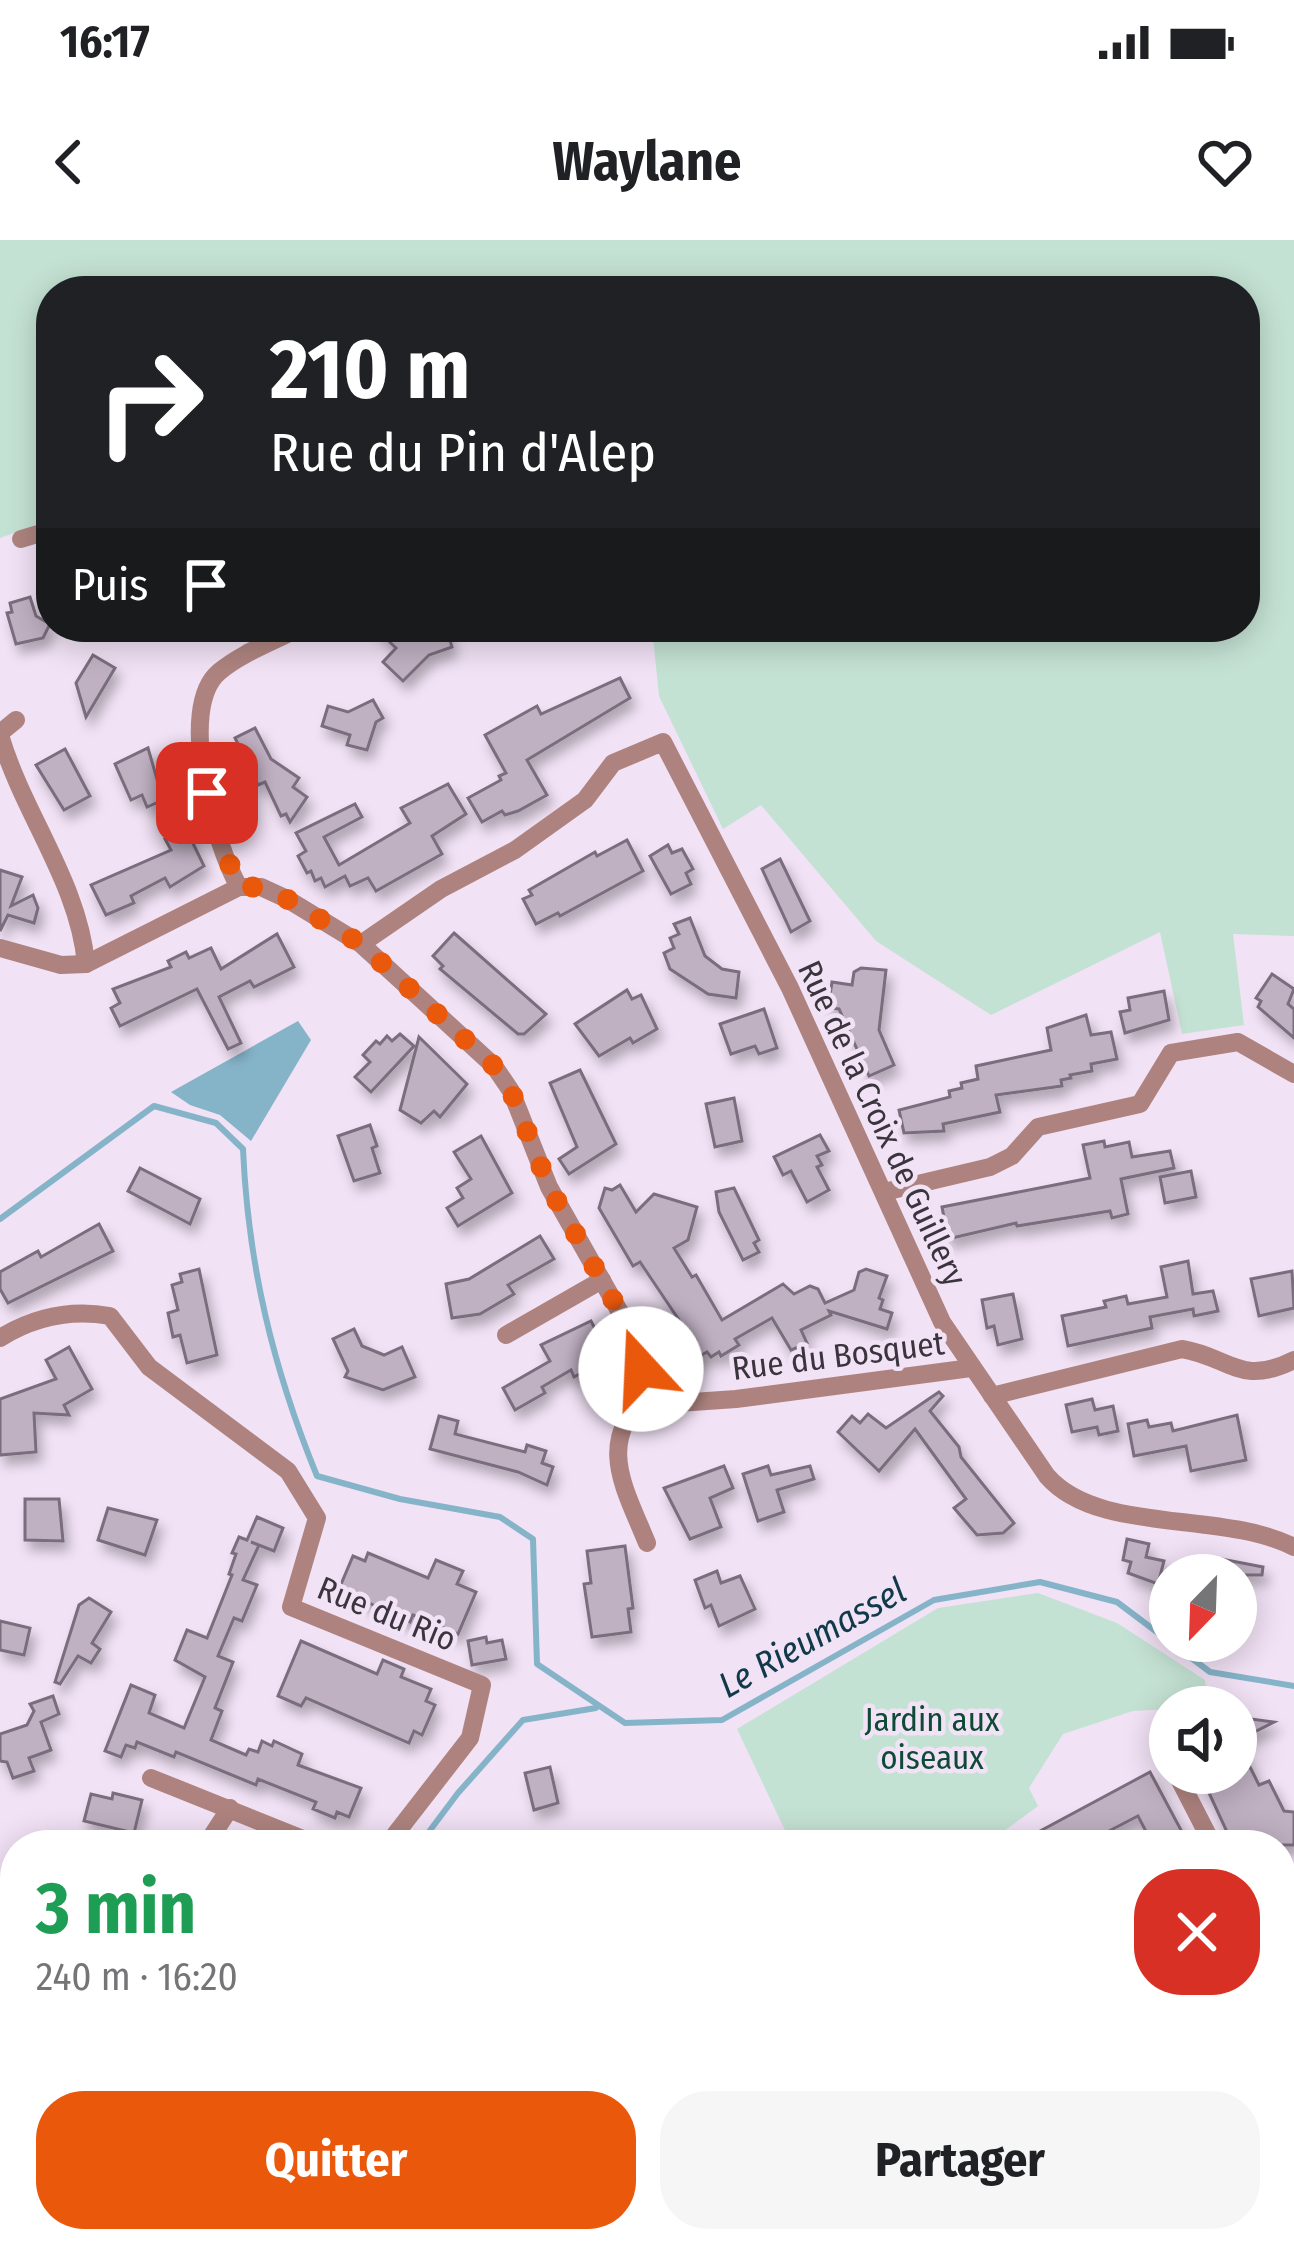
<!DOCTYPE html>
<html lang="fr">
<head>
<meta charset="utf-8">
<style>
	body { margin:0; font-family:"Fira Sans Condensed",sans-serif; background:#f6f6f6; color:#202124; height:100vh; display:flex; flex-direction:column; font-size:45px; white-space:nowrap }
	* { box-sizing:border-box; margin:0 }
	p { font-size:39px; color:#757577 }
	.icon { flex:none; width:66px; height:66px; fill:none; stroke:currentColor; stroke-width:2; stroke-linecap:round; stroke-linejoin:round }
	.map { position:relative; flex:1; overflow:hidden }
	.side { position:absolute; left:0px; top:1590px; width:1296px; height:423px; display:flex; flex-direction:column; background:#fff; border-radius:48px 48px 0 0; box-shadow:0 6px 30px #0003 }
	.side>* { flex:none }
	.guide { position:absolute; left:36px; top:36px; width:1224px; height:366px; border-radius:48px; box-shadow:0 6px 30px #0003; background:#202124; color:#fff; overflow:hidden }
	.needle { width:78px; rotate:203deg }
	.fabs { position:absolute; left:1149px; top:1314px; display:grid; gap:24px }
	.fabs a { display:grid; place-items:center; width:108px; height:108px; border-radius:50%; background:#fff; box-shadow:0 6px 30px #0003; font-size:60px }
	.pin { position:absolute; display:grid; place-items:center; width:102px; height:102px; color:#fff; margin:-51px; border-radius:24px; box-shadow:0 6px 18px #0006 }
	.me { position:absolute; width:132px; margin:-66px; rotate:340deg; stroke-linejoin:round; filter:drop-shadow(0 0 9px #0008) }
	.turn { display:flex; align-items:center; gap:42px; height:252px; padding:0 36px; font-size:54px }
	.turn .icon { width:156px; height:156px; stroke-width:2.5 }
	.turn b { display:block; font-size:84px; line-height:102px }
	.then { display:flex; align-items:center; height:114px; padding:0 36px; background:#0003; gap:24px; font-size:45px }
	.round { display:grid; place-items:center; flex:none; width:126px; height:126px; border-radius:48px; background:#f6f6f6 }
	.overview { display:flex; align-items:center; justify-content:space-between; height:204px; padding:0 36px }
	h1 { font-size:72px; font-weight:700; line-height:90px; color:#1e9e55 }
	.action { display:flex; gap:24px; margin-top:auto; padding:24px 36px }
	.action a { flex:1; height:138px; border-radius:48px; background:#ea580c; color:#fff; font-size:48px; font-weight:700; line-height:138px; text-align:center }
	.action a+a { background:#f6f6f6; color:#202124 }
	.status { display:flex; justify-content:space-between; align-items:center; height:84px; padding:0 60px; background:#fff; direction:ltr }
	.status svg { height:33px; fill:currentColor }
	header { display:flex; justify-content:space-between; align-items:center; height:156px; padding:0 36px; background:#fff; font-size:54px; font-weight:700 }
	.map>svg:first-child { display:block }
</style>
</head>
<body>
<div class="status"><b>16:17</b><svg viewBox="0 0 49 12"><path d="M0 12V9h3v3zM5 12V6h3v6zM10 12V3h3v9zM15 12V0h3v12zM26 1h20v11H26zM47 4h2v5h-2z"/></svg></div>
<header><svg class="icon" aria-label="back" viewBox="0 0 24 24"><path d="M15 5l-7 7 7 7"/></svg>Waylane<svg class="icon" aria-label="heart" viewBox="0 0 24 24"><path d="M12 20l-8-8c-3-5 5-10 8-4 3-6 11-1 8 4z"/></svg></header>
<div class="map">
<svg width="1294" height="2011" viewBox="0 0 1294 2011">
	<defs>
		<filter id="shadow"><feDropShadow dx="5" dy="9" stdDeviation="6" flood-color="#0004"/></filter>
	</defs>
	<rect width="100%" height="100%" fill="#f1e2f5"/>
	<g fill="#c4e2d3">
		<path d="M 0,0 L 1294,0 L 1294,696 L 1233,694 L 1244,785 L 1182,794 L 1160,692 L 991,775 L 876,701 L 761,565 L 723,589 L 659,456 L 652,387 L 1245,387 L 1245,51 L 51,51 L 51,280 L 0,298 Z"/>
		<path d="M 1038,1353 L 1117,1383 L 1205,1440 L 1209,1467 L 1133,1471 L 1063,1494 L 1029,1548 L 1038,1566 L 985,1605 L 792,1605 L 737,1489 L 938,1368 Z"/>
	</g>
	<path fill="#85b3c8" d="M 298,781 L 311,800 L 251,901 L 220,875 L 190,865 L 171,852 Z"/>
	<g fill="none" stroke-linecap="round" stroke-linejoin="round">
		<g stroke="#85b3c8" stroke-width="6">
			<path d="M 0,979 L 154,866 L 216,883 L 243,909 C 248,1025 273,1128 317,1236 L 400,1259 L 500,1277 L 533,1299 L 537,1424 L 625,1483 L 722,1480 L 934,1360 L 1040,1342 L 1117,1362 L 1210,1432 L 1294,1446"/>
			<path d="M 419,1605 L 458,1553 L 523,1480 L 596,1468"/>
		</g>
	</g>
	<g fill="#bfb0c2" stroke="#7a6d7d" stroke-width="3" filter="url(#shadow)">
		<path d="M 30,357 L 36,376 L 50,384 L 43,398 L 16,404 L 7,373 L 12,372 L 10,363 Z"/>
		<path d="M 374,387 L 400,387 L 406,393 L 424,387 L 446,387 L 452,407 L 429,415 L 403,441 L 383,422 L 396,408 Z"/>
		<path d="M 93,415 L 115,428 L 86,477 L 76,443 Z"/>
		<path d="M 620,438 L 630,458 L 527,520 L 547,555 L 518,571 L 505,575 L 502,571 L 482,582 L 468,558 L 501,540 L 499,536 L 506,533 L 485,495 L 537,466 L 541,474 Z"/>
		<path d="M 373,460 L 383,478 L 376,482 L 367,510 L 347,505 L 350,495 L 322,486 L 328,466 L 348,472 Z"/>
		<path d="M 255,488 L 271,519 L 299,538 L 293,547 L 307,557 L 290,582 L 286,574 L 281,576 L 265,542 L 258,545 L 235,498 Z"/>
		<path d="M 148,508 L 163,560 L 147,567 L 142,555 L 131,560 L 115,524 Z"/>
		<path d="M 65,509 L 90,556 L 64,570 L 36,525 Z"/>
		<path d="M 448,544 L 466,574 L 432,596 L 442,614 L 376,651 L 368,638 L 350,646 L 345,636 L 325,647 L 321,638 L 315,641 L 311,631 L 307,633 L 298,616 L 306,611 L 296,593 L 355,564 L 362,577 L 324,597 L 339,625 L 410,583 L 401,568 Z"/>
		<path d="M 186,589 L 204,626 L 170,647 L 165,638 L 131,656 L 134,663 L 106,675 L 91,645 L 171,610 L 165,599 Z"/>
		<path d="M 627,600 L 643,631 L 560,676 L 558,673 L 536,684 L 523,659 L 532,655 L 529,650 L 595,612 L 597,616 Z"/>
		<path d="M 668,605 L 672,613 L 682,609 L 693,629 L 686,633 L 691,644 L 671,654 L 650,616 Z"/>
		<path d="M 780,619 L 810,681 L 791,692 L 762,629 Z"/>
		<path d="M 0,630 L 22,637 L 11,666 L 33,655 L 38,668 L 34,683 L 8,675 L 0,691 Z"/>
		<path d="M 690,678 L 705,716 L 722,729 L 739,732 L 736,758 L 708,754 L 670,729 L 664,713 L 674,708 L 670,698 L 679,694 L 674,684 Z"/>
		<path d="M 454,693 L 546,774 L 524,794 L 518,794 L 440,729 L 443,726 L 433,716 Z"/>
		<path d="M 277,694 L 294,727 L 254,747 L 250,741 L 219,757 L 241,803 L 228,809 L 197,749 L 120,786 L 111,768 L 120,763 L 113,749 L 171,727 L 168,721 L 186,712 L 189,718 L 211,708 L 221,729 Z"/>
		<path d="M 861,728 L 886,730 L 879,790 L 894,825 L 869,836 L 839,769 L 828,768 L 832,742 L 852,745 L 854,732 Z"/>
		<path d="M 1272,734 L 1294,749 L 1288,764 L 1294,769 L 1294,798 L 1258,767 L 1261,761 L 1256,758 Z"/>
		<path d="M 627,750 L 632,759 L 641,755 L 657,789 L 633,803 L 630,798 L 599,816 L 575,784 Z"/>
		<path d="M 1164,751 L 1169,780 L 1125,793 L 1120,772 L 1130,770 L 1128,758 Z"/>
		<path d="M 764,769 L 777,808 L 759,814 L 755,806 L 731,814 L 720,784 Z"/>
		<path d="M 1086,775 L 1091,795 L 1111,792 L 1117,819 L 1091,824 L 1092,831 L 1070,835 L 1071,838 L 1061,840 L 1062,846 L 996,855 L 1000,872 L 943,884 L 944,891 L 904,893 L 899,870 L 950,857 L 949,851 L 962,848 L 961,843 L 978,839 L 976,826 L 1051,810 L 1047,788 Z"/>
		<path d="M 400,794 L 414,806 L 371,852 L 355,837 L 370,822 L 363,815 L 376,801 L 380,804 L 387,796 L 392,801 Z"/>
		<path d="M 419,797 L 467,844 L 440,877 L 434,871 L 421,883 L 400,870 Z"/>
		<path d="M 580,830 L 616,904 L 569,934 L 559,919 L 577,907 L 550,843 Z"/>
		<path d="M 734,858 L 742,901 L 715,907 L 706,864 Z"/>
		<path d="M 370,885 L 377,906 L 372,908 L 380,933 L 354,941 L 338,896 Z"/>
		<path d="M 820,895 L 829,911 L 817,916 L 822,925 L 817,927 L 829,950 L 807,962 L 791,931 L 783,935 L 774,917 Z"/>
		<path d="M 481,896 L 512,953 L 458,986 L 447,968 L 463,958 L 457,948 L 471,939 L 454,912 Z"/>
		<path d="M 1104,901 L 1105,907 L 1129,902 L 1132,917 L 1170,911 L 1174,928 L 1121,939 L 1128,974 L 1112,978 L 1110,971 L 1017,986 L 1016,983 L 948,999 L 942,967 L 1090,938 L 1083,905 Z"/>
		<path d="M 140,928 L 200,959 L 190,984 L 128,951 Z"/>
		<path d="M 1191,931 L 1196,957 L 1165,963 L 1160,937 Z"/>
		<path d="M 620,945 L 636,972 L 654,954 L 697,967 L 688,1000 L 674,1008 L 692,1037 L 696,1035 L 722,1080 L 783,1044 L 794,1054 L 810,1046 L 818,1049 L 825,1063 L 854,1050 L 859,1032 L 866,1029 L 887,1036 L 879,1058 L 883,1060 L 880,1069 L 892,1073 L 887,1089 L 829,1071 L 831,1075 L 801,1090 L 807,1103 L 791,1110 L 772,1078 L 735,1099 L 739,1105 L 721,1116 L 719,1112 L 711,1117 L 707,1112 L 688,1123 L 673,1096 L 685,1089 L 640,1022 L 633,1026 L 599,968 L 605,948 L 612,950 Z"/>
		<path d="M 734,948 L 759,1000 L 754,1003 L 759,1012 L 743,1020 L 719,972 L 716,952 Z"/>
		<path d="M 99,984 L 113,1011 L 8,1063 L 0,1049 L 0,1032 L 38,1011 L 41,1017 Z"/>
		<path d="M 540,996 L 554,1019 L 508,1045 L 514,1054 L 480,1074 L 452,1078 L 446,1044 L 469,1039 Z"/>
		<path d="M 1188,1021 L 1193,1054 L 1213,1051 L 1218,1071 L 1194,1076 L 1193,1069 L 1150,1077 L 1152,1088 L 1068,1106 L 1062,1076 L 1106,1067 L 1104,1061 L 1126,1056 L 1128,1064 L 1167,1057 L 1161,1027 Z"/>
		<path d="M 199,1029 L 217,1115 L 187,1123 L 180,1095 L 173,1097 L 168,1073 L 178,1070 L 172,1045 L 182,1042 L 180,1034 Z"/>
		<path d="M 1292,1031 L 1294,1068 L 1259,1076 L 1251,1039 Z"/>
		<path d="M 1013,1054 L 1022,1099 L 998,1105 L 994,1086 L 987,1088 L 982,1060 Z"/>
		<path d="M 591,1081 L 605,1108 L 590,1117 L 594,1126 L 574,1137 L 571,1130 L 542,1147 L 545,1153 L 515,1170 L 503,1148 L 550,1121 L 541,1105 Z"/>
		<path d="M 354,1089 L 362,1106 L 384,1115 L 402,1107 L 415,1137 L 383,1150 L 345,1137 L 348,1131 L 333,1099 Z"/>
		<path d="M 69,1107 L 92,1149 L 64,1165 L 69,1175 L 34,1173 L 36,1212 L 0,1215 L 0,1159 L 56,1139 L 46,1120 Z"/>
		<path d="M 939,1152 L 943,1156 L 930,1171 L 959,1207 L 961,1217 L 1014,1283 L 1003,1293 L 977,1295 L 954,1268 L 966,1259 L 915,1189 L 879,1231 L 838,1192 L 852,1176 L 860,1183 L 868,1174 L 886,1188 Z"/>
		<path d="M 1092,1159 L 1095,1170 L 1113,1166 L 1118,1191 L 1099,1195 L 1097,1187 L 1072,1192 L 1066,1165 Z"/>
		<path d="M 1237,1175 L 1246,1220 L 1191,1231 L 1186,1206 L 1134,1216 L 1128,1184 L 1147,1180 L 1149,1187 L 1171,1183 L 1173,1191 Z"/>
		<path d="M 439,1176 L 458,1181 L 455,1194 L 525,1212 L 527,1205 L 546,1211 L 542,1223 L 553,1227 L 547,1245 L 518,1232 L 430,1209 Z"/>
		<path d="M 724,1226 L 733,1248 L 710,1258 L 721,1287 L 690,1299 L 664,1248 Z"/>
		<path d="M 768,1226 L 771,1235 L 810,1226 L 814,1239 L 777,1250 L 784,1272 L 758,1281 L 743,1234 Z"/>
		<path d="M 25,1259 L 59,1259 L 63,1301 L 25,1300 Z"/>
		<path d="M 108,1268 L 157,1280 L 145,1315 L 98,1300 Z"/>
		<path d="M 257,1277 L 283,1288 L 274,1311 L 251,1302 L 259,1305 L 243,1340 L 257,1345 L 242,1381 L 234,1378 L 218,1416 L 233,1422 L 215,1468 L 222,1471 L 211,1500 L 246,1515 L 249,1509 L 258,1512 L 262,1501 L 272,1506 L 274,1501 L 302,1514 L 298,1525 L 361,1548 L 349,1577 L 337,1572 L 335,1578 L 313,1569 L 316,1562 L 258,1539 L 256,1545 L 176,1512 L 174,1517 L 137,1502 L 135,1508 L 126,1505 L 121,1517 L 105,1511 L 131,1445 L 155,1455 L 149,1473 L 184,1488 L 205,1437 L 175,1420 L 187,1390 L 207,1398 L 232,1335 L 229,1334 L 236,1314 L 232,1313 L 239,1297 L 247,1300 Z"/>
		<path d="M 1127,1299 L 1149,1304 L 1146,1317 L 1164,1321 L 1158,1344 L 1128,1333 L 1131,1322 L 1123,1320 Z"/>
		<path d="M 625,1306 L 633,1368 L 628,1369 L 631,1392 L 592,1397 L 584,1344 L 591,1343 L 587,1311 Z"/>
		<path d="M 368,1313 L 428,1338 L 436,1320 L 463,1331 L 457,1344 L 476,1352 L 458,1394 L 413,1375 L 410,1382 L 339,1349 L 353,1316 L 365,1321 Z"/>
		<path d="M 1211,1317 L 1263,1327 L 1262,1335 L 1208,1335 Z"/>
		<path d="M 717,1331 L 721,1343 L 740,1336 L 755,1369 L 719,1386 L 711,1365 L 705,1368 L 695,1340 Z"/>
		<path d="M 89,1358 L 111,1372 L 92,1403 L 100,1409 L 91,1423 L 78,1416 L 60,1444 L 55,1442 L 79,1365 Z"/>
		<path d="M 0,1381 L 30,1388 L 24,1415 L 0,1410 Z"/>
		<path d="M 486,1397 L 487,1403 L 502,1400 L 506,1419 L 472,1425 L 468,1401 Z"/>
		<path d="M 301,1401 L 377,1434 L 383,1420 L 404,1429 L 401,1437 L 431,1449 L 426,1461 L 435,1465 L 422,1495 L 414,1491 L 409,1503 L 306,1458 L 301,1466 L 278,1456 Z"/>
		<path d="M 53,1456 L 59,1474 L 41,1482 L 51,1510 L 29,1518 L 34,1531 L 13,1538 L 7,1522 L 0,1521 L 0,1494 L 27,1485 L 34,1471 L 30,1464 Z"/>
		<path d="M 1236,1477 L 1274,1482 L 1237,1501 L 1259,1545 L 1269,1541 L 1284,1571 L 1294,1572 L 1294,1605 L 1233,1605 L 1204,1542 L 1209,1540 L 1206,1533 L 1236,1533 Z"/>
		<path d="M 550,1527 L 558,1563 L 534,1570 L 525,1533 Z"/>
		<path d="M 1150,1532 L 1189,1605 L 1153,1605 L 1138,1576 L 1082,1605 L 1014,1605 Z"/>
		<path d="M 113,1553 L 142,1560 L 134,1593 L 84,1581 L 91,1554 L 112,1559 Z"/>
	</g>
	<g fill="none" stroke-linecap="round" stroke-linejoin="round">
		<g stroke="#ae837f" stroke-width="18">
			<path d="M 21,299 L 51,290"/>
			<path d="M 0,493 L 16,480"/>
			<path d="M 0,495 C 23,574 79,643 86,724"/>
			<path d="M 239,647 C 215,606 176,468 219,432 C 241,413 275,401 301,387"/>
			<path d="M 361,704 L 441,649 L 515,610 L 585,560 L 613,523 L 663,502 L 790,748 L 942,1082 L 1047,1236 C 1098,1295 1222,1270 1294,1307"/>
			<path d="M 0,708 L 61,725 L 86,724 L 239,647 L 261,647 L 287,659 L 361,704 L 494,826 L 511,851 L 549,947 L 638,1104 C 641,1130 646,1146 664,1164 L 736,1159 L 971,1128"/>
			<path d="M 884,952 L 990,927 L 1012,916 L 1038,887 L 1140,864 L 1171,813 L 1238,802 L 1294,834"/>
			<path d="M 506,1095 L 602,1040"/>
			<path d="M 0,1098 C 34,1077 70,1069 110,1076 L 149,1127 L 288,1231 L 317,1278 L 291,1367 L 482,1445 L 470,1498 L 387,1605"/>
			<path d="M 992,1156 L 1182,1109 C 1230,1117 1240,1147 1294,1120"/>
			<path d="M 647,1303 C 623,1244 595,1202 650,1150"/>
			<path d="M 1176,1533 L 1213,1605"/>
			<path d="M 151,1538 L 318,1605"/>
			<path d="M 206,1605 L 230,1568"/>
			<path d="M 1281,1726 L 1294,1732"/>
			<path d="M 1281,1923 L 1294,1910"/>
			<path d="M 380,2011 L 385,1998"/>
			<path d="M 754,2011 L 755,1998"/>
			<path d="M 836,2011 L 842,1998"/>
			<path d="M 956,2011 L 964,1998"/>
			<path d="M 1187,2011 L 1202,1998"/>
		</g>
		<g stroke="#ae837f" stroke-width="24">
			<path d="M 0,1804 L 15,1808"/>
			<path d="M 554,1998 L 578,2011"/>
		</g>
	</g>
	<g fill="none" stroke-linecap="round" stroke-linejoin="round">
		<path stroke="#ea580c" stroke-width="21" stroke-dasharray="0 37.8" d="M 207,553 L 211,578 L 239,647 L 261,647 L 287,659 L 361,704 L 494,826 L 511,851 L 549,947 L 638,1104 L 641,1129"/>
	</g>
	<g text-anchor="middle" stroke-width="9" stroke-linejoin="round" paint-order="stroke">
		<g font-size="33" fill="#3a343c" stroke="#f1e2f5">
			<text transform="translate(883 883) rotate(65)" y="12">Rue de la Croix de Guillery</text>
			<text transform="translate(838 1115) rotate(-7)" y="12">Rue du Bosquet</text>
			<text transform="translate(387 1373) rotate(22)" y="12">Rue du Rio</text>
		</g>
		<g font-size="33" fill="#0e4a35" stroke="#f1e2f5">
			<text x="932" y="1491">Jardin aux<tspan x="932" dy="38">oiseaux</tspan></text>
		</g>
		<g font-size="36" font-style="italic" fill="#10394a" stroke="#f1e2f5">
			<text transform="translate(812 1397) rotate(-29)" y="13">Le Rieumassel</text>
		</g>
	</g>
</svg>
<div class="fabs">
<a><svg class="needle" viewBox="-14 -14 28 28"><path d="M0-13l5 13h-10z" fill="#e53935"/><path d="M0 13l5-13h-10z" fill="#757577"/></svg></a>
<a><svg class="icon" aria-label="sound" viewBox="0 0 24 24"><path d="M4 9h4l5-4v14l-5-4H4zM17 9q2 3 0 6"/></svg></a>
</div>
<div class="pin" style="left:207px;top:553px;background:#d93025"><svg class="icon" aria-label="arrive" viewBox="0 0 24 24"><path d="M6 21V4h12l-3 4 3 4H6"/></svg></div>
<svg class="me" style="left:641px;top:1129px" viewBox="-20 -20 40 40"><circle r="19" fill="#fff"/><path d="M0-13L10 11 0 6-10 11z" fill="#ea580c"/></svg>
<div class="guide">
<div class="turn"><svg class="icon" aria-label="right" viewBox="0 0 24 24"><path d="M7 20v-9h11M14 6l5 5-5 5"/></svg><div><b>210 m</b>Rue du Pin d'Alep</div></div>
<div class="then">Puis<svg class="icon" aria-label="arrive" viewBox="0 0 24 24"><path d="M6 21V4h12l-3 4 3 4H6"/></svg></div>
</div>
<section class="side">
<div class="overview"><div><h1>3 min</h1><p>240 m · 16:20</p></div><a class="round" style="background:#d93025;color:#fff"><svg class="icon" aria-label="close" viewBox="0 0 24 24"><path d="M6 6l12 12M18 6L6 18"/></svg></a></div>
<div class="action"><a>Quitter</a><a>Partager</a></div>
</section>
</div>
</body>
</html>
